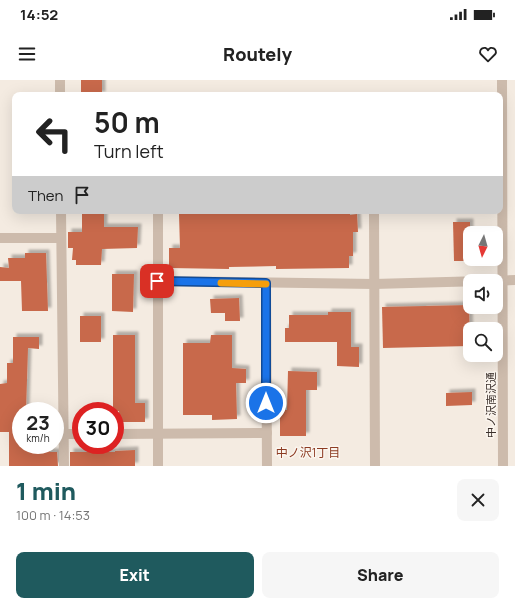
<!DOCTYPE html>
<html lang="en">
<head>
<meta charset="utf-8">
<style>
	body { margin:0; font-family:Manrope,"Noto Sans JP",sans-serif; background:#f6f6f6; color:#222; height:100vh; display:flex; flex-direction:column; font-size:15px; white-space:nowrap }
	* { box-sizing:border-box; margin:0 }
	p { font-size:13px; color:#767676 }
	.icon { flex:none; width:22px; height:22px; fill:none; stroke:currentColor; stroke-width:2; stroke-linecap:round; stroke-linejoin:round }
	.map { position:relative; height:386px; overflow:hidden }
	.details { display:flex; flex-direction:column; background:#fff; flex:1 }
	.details>* { flex:none }
	.top-card { position:absolute; left:12px; top:12px; width:491px; height:122px; border-radius:8px; box-shadow:0 4px 16px #0002; background:#fff; color:#222; overflow:hidden }
	.needle { width:26px; rotate:185deg }
	.tools { position:absolute; left:463px; top:146px; display:grid; gap:8px }
	.tools a { display:grid; place-items:center; width:40px; height:40px; border-radius:8px; background:#fff; box-shadow:0 4px 16px #0002; font-size:20px }
	.speed { position:absolute; left:12px; top:322px; display:flex; gap:8px; font-size:20px; font-weight:700; text-align:center }
	.speed>* { display:grid; place-content:center; width:52px; height:52px; border-radius:50%; background:#fff; box-shadow:0 4px 16px #0002; line-height:1 }
	.speed small { font-size:10px; font-weight:400 }
	.speed .limit { border:6px solid #d22; background:#fff; color:#111 }
	.pin { position:absolute; display:grid; place-items:center; width:34px; height:34px; color:#fff; margin:-17px; border-radius:8px; box-shadow:0 2px 6px #0006 }
	.me { position:absolute; width:44px; margin:-22px; rotate:0deg; stroke-linejoin:round; filter:drop-shadow(0 0 3px #0008) }
	.turn { display:flex; align-items:center; gap:14px; height:84px; padding:0 16px; font-size:18px }
	.turn .icon { width:52px; height:52px; stroke-width:2.5 }
	.turn b { display:block; font-size:28px; line-height:34px }
	.then { display:flex; align-items:center; height:38px; padding:0 16px; background:#0003; gap:8px; font-size:15px }
	.round { display:grid; place-items:center; flex:none; width:42px; height:42px; border-radius:8px; background:#f6f6f6 }
	.overview { display:flex; align-items:center; justify-content:space-between; height:68px; padding:0 16px }
	h1 { font-size:24px; font-weight:800; line-height:30px; color:#1f5a5e }
	.action { display:flex; gap:8px; margin-top:auto; padding:8px 16px }
	.action a { flex:1; height:46px; border-radius:8px; background:#1f5a5e; color:#fff; font-size:16px; font-weight:800; line-height:46px; text-align:center }
	.action a+a { background:#f6f6f6; color:#222 }
	.status { display:flex; justify-content:space-between; align-items:center; height:28px; padding:0 20px; background:#fff; direction:ltr }
	.status svg { height:11px; fill:currentColor }
	header { display:flex; justify-content:space-between; align-items:center; height:52px; padding:0 16px; background:#fff; font-size:18px; font-weight:800 }
	.map>svg:first-child { display:block }
</style>
</head>
<body>
<div class="status"><b>14:52</b><svg viewBox="0 0 49 12"><path d="M0 12V9h3v3zM5 12V6h3v6zM10 12V3h3v9zM15 12V0h3v12zM26 1h20v11H26zM47 4h2v5h-2z"/></svg></div>
<header><svg class="icon" aria-label="menu" viewBox="0 0 24 24"><path d="M4 6h16M4 12h16M4 18h16"/></svg>Routely<svg class="icon" aria-label="heart" viewBox="0 0 24 24"><path d="M12 20l-8-8c-3-5 5-10 8-4 3-6 11-1 8 4z"/></svg></header>
<div class="map">
<svg width="515" height="386" viewBox="0 0 515 386">
	<defs>
		<filter id="shadow"><feDropShadow dx="3.5" dy="-3.5" stdDeviation="1" flood-color="#0004"/></filter>
	</defs>
	<rect width="100%" height="100%" fill="#f4ebe1"/>
	<g fill="#c8694b" filter="url(#shadow)">
		<rect x="81" y="0" width="21" height="15"/>
		<path d="M 82,131 L 104,131 L 104,147 L 138,147 L 137,168 L 102,169 L 101,185 L 76,185 L 76,180 L 72,180 L 73,168 L 68,168 L 68,152 L 82,152 Z"/>
		<path d="M 246,131 L 332,133 L 332,131 L 350,131 L 350,135 L 357,134 L 358,152 L 353,152 L 353,176 L 349,176 L 349,188 L 276,189 L 276,186 L 229,187 L 229,189 L 169,188 L 169,168 L 180,168 L 179,134 L 246,134 Z"/>
		<path d="M 453,142 L 470,142 L 470,181 L 454,181 Z"/>
		<path d="M 25,173 L 46,173 L 48,231 L 22,231 L 21,201 L 0,201 L 0,187 L 9,188 L 8,178 L 25,178 Z"/>
		<path d="M 112,194 L 134,194 L 133,232 L 112,231 Z"/>
		<path d="M 239,218 L 240,241 L 225,241 L 225,233 L 211,233 L 210,219 Z"/>
		<path d="M 469,225 L 470,266 L 383,268 L 382,227 Z"/>
		<path d="M 328,232 L 351,232 L 351,267 L 359,267 L 359,287 L 337,286 L 337,262 L 285,262 L 285,248 L 289,248 L 289,235 L 328,235 Z"/>
		<rect x="80" y="236" width="21" height="26"/>
		<path d="M 113,255 L 135,255 L 135,323 L 145,323 L 145,342 L 119,342 L 119,331 L 113,331 Z"/>
		<path d="M 211,255 L 232,255 L 232,288 L 246,289 L 246,303 L 236,303 L 237,339 L 212,340 L 212,335 L 183,335 L 183,263 L 210,263 Z"/>
		<path d="M 13,257 L 39,257 L 39,269 L 28,268 L 26,331 L 21,331 L 21,365 L 27,365 L 27,371 L 49,370 L 50,372 L 57,372 L 58,386 L 9,386 L 9,352 L 0,352 L 0,304 L 7,303 L 7,283 L 13,283 Z"/>
		<path d="M 288,291 L 317,292 L 317,310 L 306,310 L 306,356 L 280,356 L 280,330 L 287,330 Z"/>
		<path d="M 472,312 L 472,325 L 446,326 L 446,313 Z"/>
		<path d="M 135,370 L 135,386 L 70,386 L 70,372 L 115,372 L 115,371 Z"/>
	</g>
	<g fill="none" stroke-linecap="round" stroke-linejoin="round">
		<g stroke="#cdbbac" stroke-width="10">
			<path d="M 60,0 L 60,15"/>
			<path d="M 502,0 L 503,386"/>
			<path d="M 61,131 L 64,386"/>
			<path d="M 158,131 L 158,386"/>
			<path d="M 374,131 L 375,386"/>
			<path d="M 0,158 L 61,158"/>
			<path d="M 157,201 L 374,204 L 515,200"/>
			<path d="M 266,203 L 267,386"/>
			<path d="M 63,354 L 81,354"/>
			<path d="M 115,354 L 267,353"/>
		</g>
	</g>
	<g fill="none" stroke-linecap="round" stroke-linejoin="round">
		<defs>
			<path id="route" d="M 157,201 L 266,203 L 266,323"/>
		</defs>
		<use href="#route" stroke="#114b97" stroke-width="10"/>
		<use href="#route" stroke="#1a73e8" stroke-width="7"/>
		<path stroke="#f59e0b" stroke-width="7" d="M 221,203 L 266,204"/>
	</g>
	<g text-anchor="middle" stroke-width="3" stroke-linejoin="round" paint-order="stroke">
		<g font-size="11" fill="#3b302b" stroke="#fbf5ee">
			<text transform="translate(491 325) rotate(-90)" y="4">中ノ沢南沢通</text>
		</g>
		<g font-size="12" fill="#8c3b22" stroke="#fbf5ee">
			<text x="308" y="377">中ノ沢1丁目</text>
		</g>
	</g>
</svg>
<div class="tools">
<a><svg class="needle" viewBox="-14 -14 28 28"><path d="M0-13l5 13h-10z" fill="#e53935"/><path d="M0 13l5-13h-10z" fill="#767676"/></svg></a>
<a><svg class="icon" aria-label="sound" viewBox="0 0 24 24"><path d="M4 9h4l5-4v14l-5-4H4zM17 9q2 3 0 6"/></svg></a>
<a><svg class="icon" aria-label="search" viewBox="0 0 24 24"><circle cx="10" cy="10" r="6"/><path d="M15 15l6 6"/></svg></a>
</div>
<div class="speed"><div>23<small>km/h</small></div><div class="limit">30</div></div>
<div class="pin" style="left:157px;top:201px;background:#d93025"><svg class="icon" aria-label="arrive" viewBox="0 0 24 24"><path d="M6 21V4h12l-3 4 3 4H6"/></svg></div>
<svg class="me" style="left:266px;top:323px" viewBox="-20 -20 40 40"><circle r="17" fill="#1a73e8" stroke="#fff" stroke-width="3"/><path d="M0-11L8 9 0 5-8 9z" fill="#fff"/></svg>
<div class="top-card">
<div class="turn"><svg class="icon" aria-label="left" viewBox="0 0 24 24"><path d="M17 20v-9H6M10 6l-5 5 5 5"/></svg><div><b>50 m</b>Turn left</div></div>
<div class="then">Then<svg class="icon" aria-label="arrive" viewBox="0 0 24 24"><path d="M6 21V4h12l-3 4 3 4H6"/></svg></div>
</div>
</div>
<section class="details">
<div class="overview"><div><h1>1 min</h1><p>100 m · 14:53</p></div><a class="round"><svg class="icon" aria-label="close" viewBox="0 0 24 24"><path d="M6 6l12 12M18 6L6 18"/></svg></a></div>
<div class="action"><a>Exit</a><a>Share</a></div>
</section>
</body>
</html>
